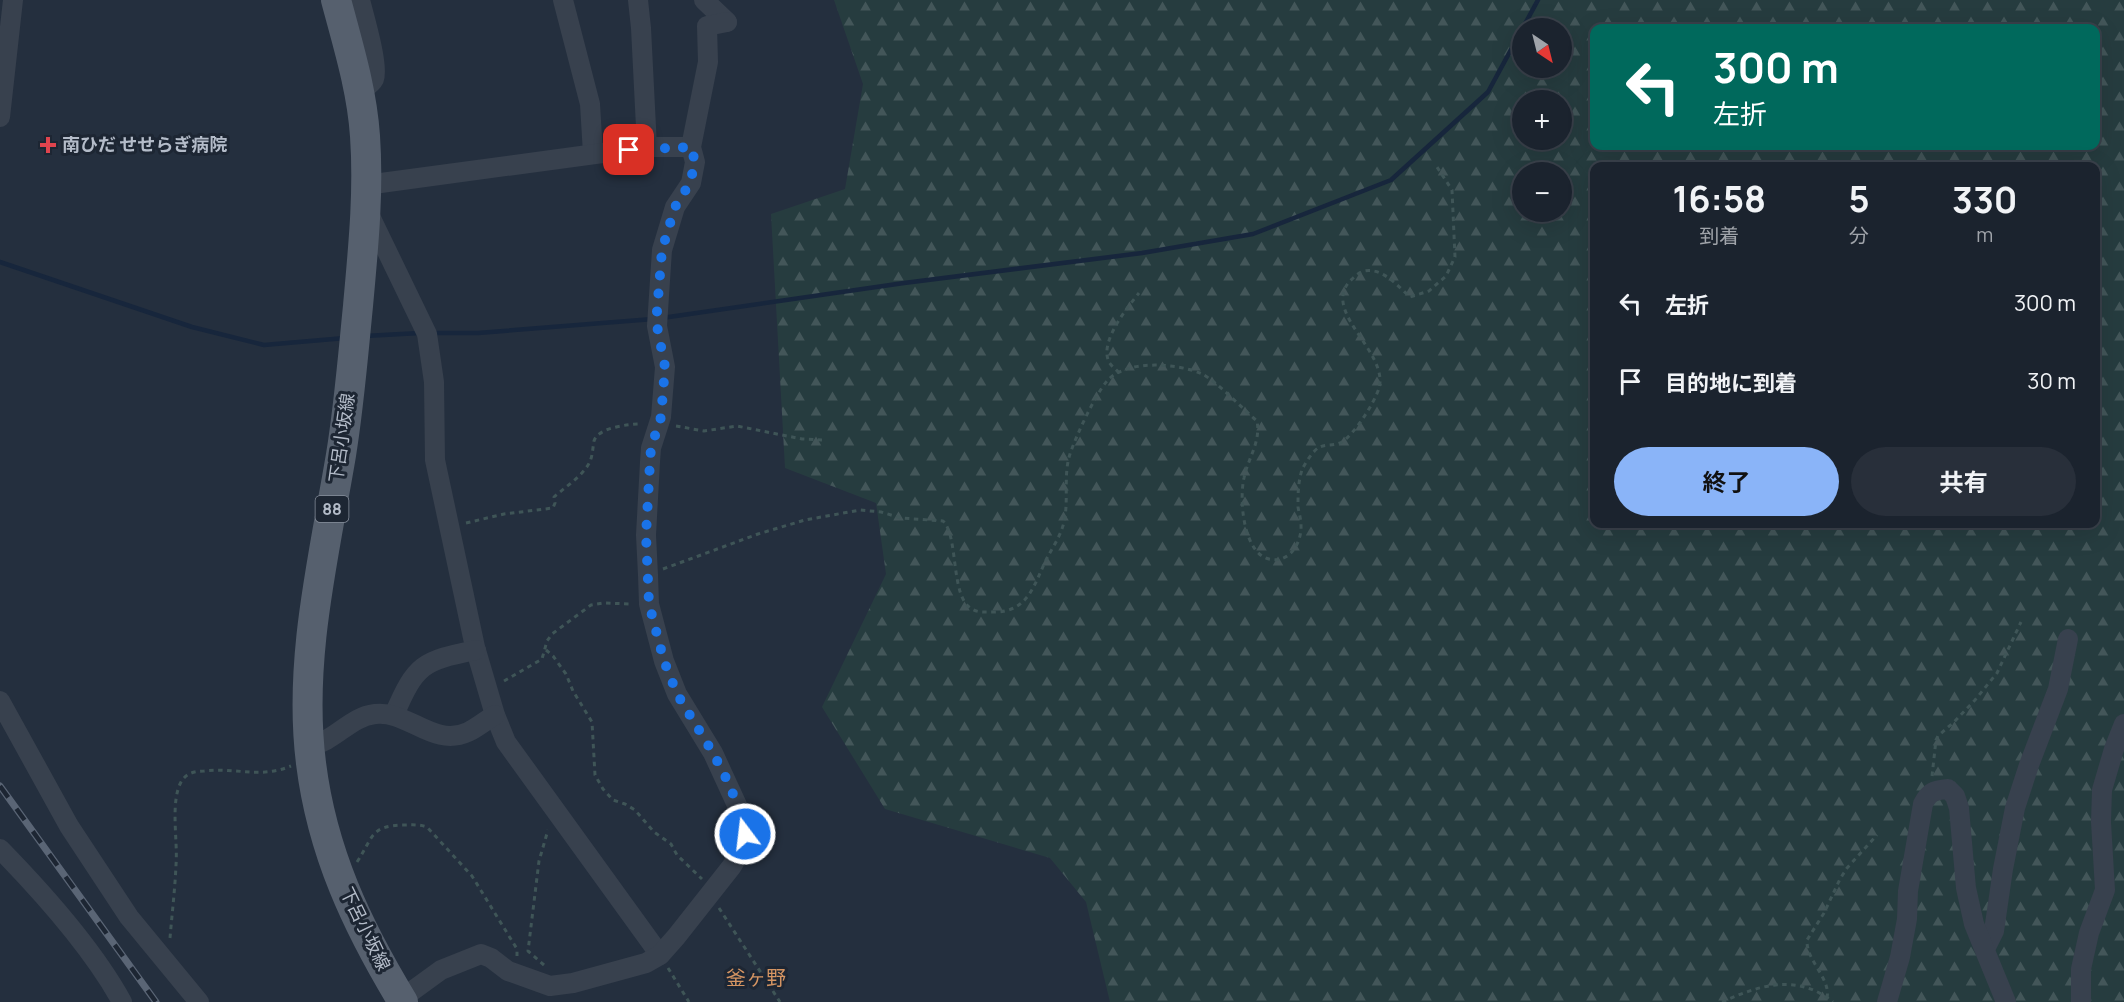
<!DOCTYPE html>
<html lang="ja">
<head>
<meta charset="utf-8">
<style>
	body { margin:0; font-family:Manrope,"Noto Sans JP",sans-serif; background:#282f3a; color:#f1f3f6; height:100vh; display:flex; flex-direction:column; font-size:22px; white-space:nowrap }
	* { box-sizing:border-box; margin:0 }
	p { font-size:20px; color:#a0a4aa }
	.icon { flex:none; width:33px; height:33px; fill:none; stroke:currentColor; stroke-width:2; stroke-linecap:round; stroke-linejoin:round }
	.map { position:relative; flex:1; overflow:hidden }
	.panel { position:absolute; left:1590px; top:162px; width:510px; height:366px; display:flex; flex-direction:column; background:#1b232e; border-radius:12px; box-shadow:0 6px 24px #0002,0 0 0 2px #39404a }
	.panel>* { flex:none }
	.hud { position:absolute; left:1590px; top:24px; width:510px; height:126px; border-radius:12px; box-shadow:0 6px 24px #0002,0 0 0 2px #39404a; background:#00695c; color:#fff; overflow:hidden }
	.needle { width:39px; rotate:145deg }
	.controls { position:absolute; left:1512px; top:18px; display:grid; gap:12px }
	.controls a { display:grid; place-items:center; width:60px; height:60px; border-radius:50%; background:#1b232e; box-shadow:0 6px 24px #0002,0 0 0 2px #39404a; font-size:30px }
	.pin { position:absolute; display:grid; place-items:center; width:51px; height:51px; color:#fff; margin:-26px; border-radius:12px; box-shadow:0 3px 9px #0006 }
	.me { position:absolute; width:66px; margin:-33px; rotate:345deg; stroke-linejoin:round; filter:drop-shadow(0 0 4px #0008) }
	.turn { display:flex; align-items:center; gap:21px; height:126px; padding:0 24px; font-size:27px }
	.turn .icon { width:78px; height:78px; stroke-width:2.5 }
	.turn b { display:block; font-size:42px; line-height:51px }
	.eta { display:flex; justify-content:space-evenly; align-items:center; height:102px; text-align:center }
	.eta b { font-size:36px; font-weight:700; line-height:42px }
	.action { display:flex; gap:12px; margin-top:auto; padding:12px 24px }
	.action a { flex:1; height:69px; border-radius:36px; background:#8ab4f8; color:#111; font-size:24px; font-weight:700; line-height:69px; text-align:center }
	.action a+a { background:#282f3a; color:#f1f3f6 }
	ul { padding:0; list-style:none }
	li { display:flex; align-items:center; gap:18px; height:78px; padding:0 24px }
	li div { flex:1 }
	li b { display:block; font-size:22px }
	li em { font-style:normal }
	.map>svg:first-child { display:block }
</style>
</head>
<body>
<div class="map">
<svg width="2124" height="1002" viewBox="0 0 2124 1002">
	<defs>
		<pattern id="forest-firs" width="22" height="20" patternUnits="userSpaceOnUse" patternTransform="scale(1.5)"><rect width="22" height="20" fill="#263c3f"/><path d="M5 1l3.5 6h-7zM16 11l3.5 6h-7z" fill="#435659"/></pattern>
	</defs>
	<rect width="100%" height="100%" fill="#242f3e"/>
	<path fill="url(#forest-firs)" fill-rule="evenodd" d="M 834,0 L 2124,0 L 2124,1002 L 1110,1002 L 1086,902 L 1050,858 L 885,809 L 822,707 L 886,574 L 876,503 L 785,468 L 771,214 L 845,189 L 863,84 ZM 1522,28 L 1562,28 L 1562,68 L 1522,68 ZM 1594,28 L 2096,28 L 2096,146 L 1594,146 ZM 1522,100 L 1562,100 L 1562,140 L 1522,140 ZM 1594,166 L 2096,166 L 2096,524 L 1594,524 ZM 1522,172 L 1562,172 L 1562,212 L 1522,212 Z"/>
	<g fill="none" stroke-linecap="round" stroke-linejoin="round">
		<g stroke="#17263c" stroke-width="4.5">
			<path d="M 0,262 L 192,327 L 264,345 L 345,338"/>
			<path d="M 662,318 L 904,283 L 1142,253 L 1253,234 L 1391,180 L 1488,92 L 1538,0"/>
			<path d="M 431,333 L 478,333 L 653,319"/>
			<path d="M 365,336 L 420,333"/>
		</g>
		<g stroke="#3f5557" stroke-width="3" stroke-dasharray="4.5 4.5" stroke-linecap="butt">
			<path d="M 1119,373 C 1116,369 1111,366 1109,362 C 1099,342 1127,308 1139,293"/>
			<path d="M 676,426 L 704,431 L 737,426 L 802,439 L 822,440"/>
			<path d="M 466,523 L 504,514 L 553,508 L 555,503 L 554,497 C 564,488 578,479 586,468 C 593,459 592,452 594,441 C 598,427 630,424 641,424"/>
			<path d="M 663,569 L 758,534 L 805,520 L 860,510 L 881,512 L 901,518 L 943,521 C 959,536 950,598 972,609 C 978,613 986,612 994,612 C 1029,612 1034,584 1047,558 C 1053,547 1061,535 1064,522 C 1069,500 1063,475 1070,454 C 1076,436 1095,395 1107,381 C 1126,359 1178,363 1202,374 C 1215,380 1244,410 1257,421 C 1261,442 1248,458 1244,478 C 1239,499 1243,553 1269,559 C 1290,564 1302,542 1301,525 C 1301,519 1299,513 1298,507 C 1298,494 1298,482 1302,470 C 1304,465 1312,452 1318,448 C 1324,444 1333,446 1340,443 C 1353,437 1375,402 1379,388 C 1389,352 1321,312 1350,281 C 1354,277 1358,273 1364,271 C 1382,267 1398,286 1410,297 L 1429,291 L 1446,276 L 1455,257 L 1452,190 L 1437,167"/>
			<path d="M 546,650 L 553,656 L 566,674 L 573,691 L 592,722 L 595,775 L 603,789 L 613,800 L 625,804 L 635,810 L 654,832 L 671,844 L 677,855 L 702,879"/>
			<path d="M 504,681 L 542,659 L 547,641 L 552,634 L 591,605 L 603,603 L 632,604"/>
			<path d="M 1932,776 L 1936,740 L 1938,736 L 1954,722 L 1975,700 L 1997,673 L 2021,622"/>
			<path d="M 357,862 C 373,838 370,826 402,825 C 411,825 419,824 427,827 L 472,876 L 517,949 L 517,956"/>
			<path d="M 719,908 L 780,1002"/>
			<path d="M 170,938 C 172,914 175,889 176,865 C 178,841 170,803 181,782 C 186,773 195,771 204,771 C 235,767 260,779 291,766"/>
			<path d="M 544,965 L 528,951 L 539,861 L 548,830"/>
			<path d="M 668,968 L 689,1002"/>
			<path d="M 1827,998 C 1831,978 1806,961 1807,940 L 1824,913 L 1840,879 L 1847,868 L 1877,835"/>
			<path d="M 1722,1002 C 1760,985 1797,973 1833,1002"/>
		</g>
		<g stroke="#38414e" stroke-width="20">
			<path d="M 563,0 L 590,104 L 593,154"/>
			<path d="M 638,0 L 641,28 L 647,147"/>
			<path d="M 704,0 L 727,22"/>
			<path d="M 359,92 C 364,88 371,85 374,79 C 379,66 364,16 360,0"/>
			<path d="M 0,117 L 13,0"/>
			<path d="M 366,185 L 647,147 L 691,147"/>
			<path d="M 368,212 L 427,334 L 434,382 L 435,460 L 475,647 L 495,715 L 506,742 L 660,955"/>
			<path d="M 0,701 L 69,826 L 129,917 L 199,1002"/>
			<path d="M 394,715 C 416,664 422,661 476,650"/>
			<path d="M 309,746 C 335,742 349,717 375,714 C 408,710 433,748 468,732 C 477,728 486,720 495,715"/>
			<path d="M 0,849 C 42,892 93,949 122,1002"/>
			<path d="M 1985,949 L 1994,931 L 2003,869 L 2015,808 L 2029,765 L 2058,689 L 2068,639"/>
			<path d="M 401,999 L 441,970 L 481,954 L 491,958 L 508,971 L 550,986 L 573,983 L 646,963 L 660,955 L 676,937 L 732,866 L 742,849 L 745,834 L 742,816 L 713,753 L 677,694 L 664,661 L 649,604 L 648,575 L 646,535 L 650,462 L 651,448 L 661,417 L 665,367 L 657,326 L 662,250 L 675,207 L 691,183 L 695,162 L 691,147 L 708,62 L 707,26 L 727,22"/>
			<path d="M 1887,1002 L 1900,957 L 1907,919 L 1908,891 L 1923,804 C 1929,792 1934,790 1948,789 L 1955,796 L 1959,808 L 1966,888 L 1974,924 L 2006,1002"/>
			<path d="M 2081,1002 L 2081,969 L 2089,933 L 2105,890 L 2101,822 L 2102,790 L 2114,749 L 2124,724"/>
		</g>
		<path stroke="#56606e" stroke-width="30" d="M 336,0 C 348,45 362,90 365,136 C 369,193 363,250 358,306 C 353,356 349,406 341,455 C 324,556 298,661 311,763 C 322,852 357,926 403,1002"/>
		<defs>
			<path id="rail" d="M 0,786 L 156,1002"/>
		</defs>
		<use href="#rail" stroke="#5a6575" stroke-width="7"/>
		<use href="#rail" stroke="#1d2633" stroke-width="4.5" stroke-dasharray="14" stroke-linecap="butt"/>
	</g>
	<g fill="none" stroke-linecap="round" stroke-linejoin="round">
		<path stroke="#1a73e8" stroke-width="10" stroke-dasharray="0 18" d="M 629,150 L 691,147 L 695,162 L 690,183 L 675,207 L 662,250 L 657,311 L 657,326 L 665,367 L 661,417 L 651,448 L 650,462 L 646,535 L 649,604 L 664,661 L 677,694 L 713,753 L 728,782 L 742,816 L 745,834"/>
	</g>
	<path fill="#e0444e" stroke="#1d2633" stroke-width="2" d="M45 136h6v6h6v6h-6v6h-6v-6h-6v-6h6z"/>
	<g text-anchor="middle" stroke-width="6" stroke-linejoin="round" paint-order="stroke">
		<rect fill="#1d2633" stroke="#878f9c" stroke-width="1.5" x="315.5" y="496" width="33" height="26" rx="4.5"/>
		<g font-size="16" font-weight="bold" fill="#b4bcc9">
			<text x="332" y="515">88</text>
		</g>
		<g font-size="18" font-weight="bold" fill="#b4bcc9" stroke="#1d2633" text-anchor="start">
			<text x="62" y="151">南ひだ せせらぎ病院</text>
		</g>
		<g font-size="18" fill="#b4bcc9" stroke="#1d2633">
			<text transform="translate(342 438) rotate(-82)" y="6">下呂小坂線</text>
			<text transform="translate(365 929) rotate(64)" y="6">下呂小坂線</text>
		</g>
		<g font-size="20" fill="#d59563" stroke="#1d2633">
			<text x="756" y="985">釜ヶ野</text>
		</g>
	</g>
</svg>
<div class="controls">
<a><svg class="needle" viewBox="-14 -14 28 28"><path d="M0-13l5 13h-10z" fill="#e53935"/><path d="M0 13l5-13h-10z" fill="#a0a4aa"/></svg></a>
<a>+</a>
<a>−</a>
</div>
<div class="pin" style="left:629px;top:150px;background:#d93025"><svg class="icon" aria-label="arrive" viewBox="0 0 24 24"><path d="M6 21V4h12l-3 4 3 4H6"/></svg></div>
<svg class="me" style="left:745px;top:834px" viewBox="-20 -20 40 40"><circle r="17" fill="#1a73e8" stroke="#fff" stroke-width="3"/><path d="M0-11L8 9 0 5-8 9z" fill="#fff"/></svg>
<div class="hud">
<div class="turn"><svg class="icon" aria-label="left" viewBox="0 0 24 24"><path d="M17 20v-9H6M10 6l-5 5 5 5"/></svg><div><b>300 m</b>左折</div></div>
</div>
<section class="panel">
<div class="eta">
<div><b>16:58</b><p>到着</p></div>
<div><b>5</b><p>分</p></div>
<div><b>330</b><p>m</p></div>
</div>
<ul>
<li><svg class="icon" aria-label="left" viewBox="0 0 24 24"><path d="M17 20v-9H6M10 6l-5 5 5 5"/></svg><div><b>左折</b></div><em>300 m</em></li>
<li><svg class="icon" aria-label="arrive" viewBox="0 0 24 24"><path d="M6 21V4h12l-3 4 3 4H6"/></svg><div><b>目的地に到着</b></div><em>30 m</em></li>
</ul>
<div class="action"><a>終了</a><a>共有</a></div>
</section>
</div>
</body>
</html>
